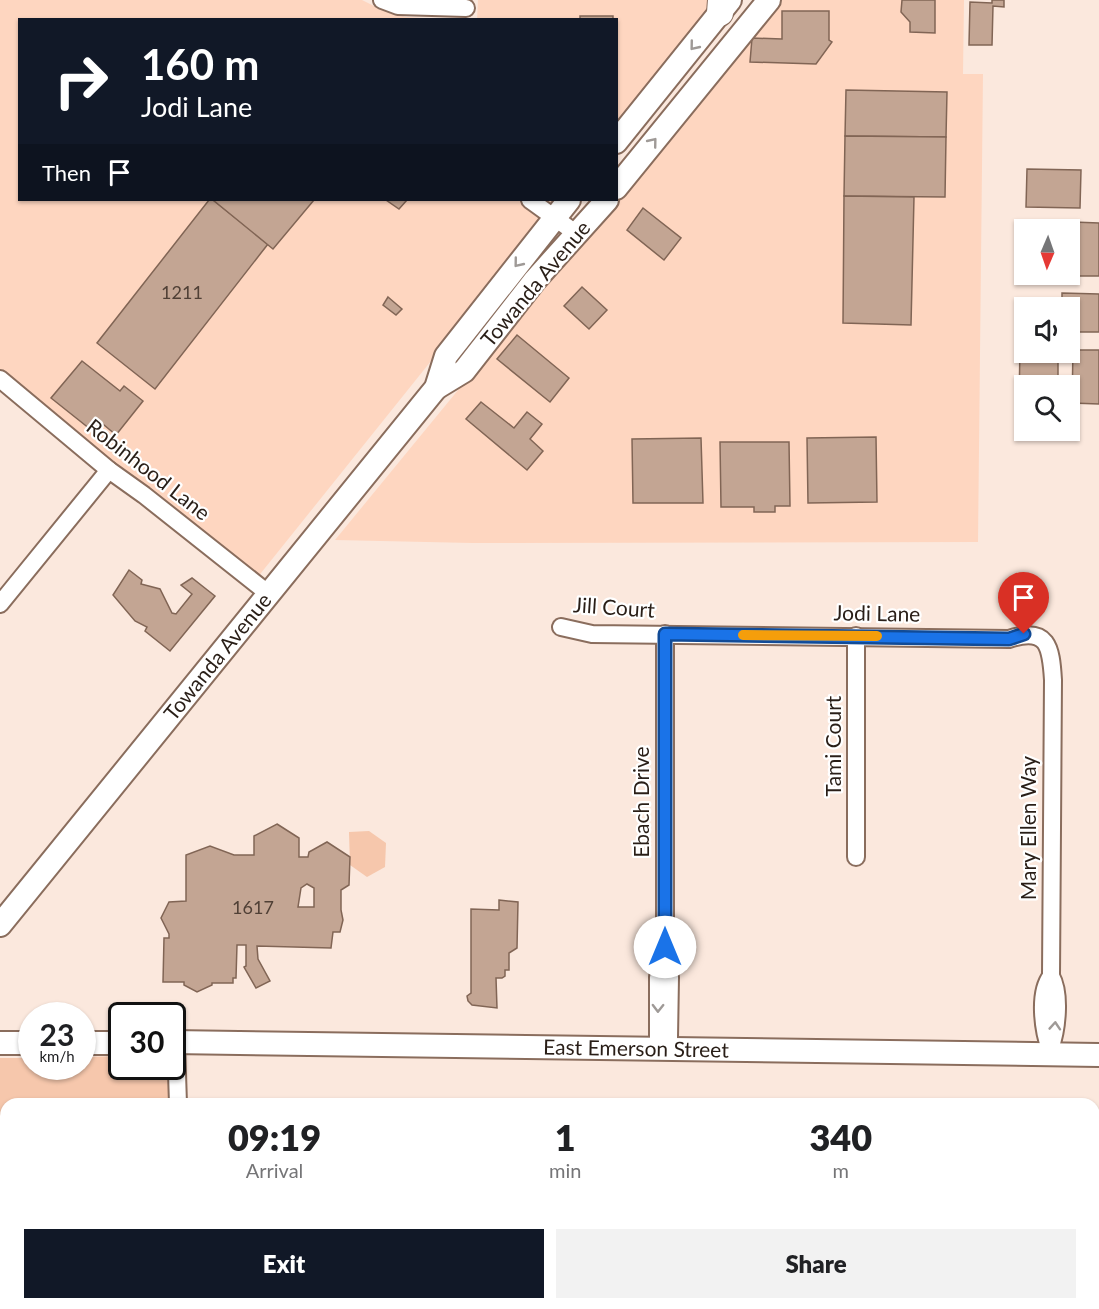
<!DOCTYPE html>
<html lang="en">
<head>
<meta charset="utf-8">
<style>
	body { margin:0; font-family:Lato,sans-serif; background:#f2f2f2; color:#202124; height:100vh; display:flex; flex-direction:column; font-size:22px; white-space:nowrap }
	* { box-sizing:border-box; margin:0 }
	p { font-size:20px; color:#757577 }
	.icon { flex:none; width:33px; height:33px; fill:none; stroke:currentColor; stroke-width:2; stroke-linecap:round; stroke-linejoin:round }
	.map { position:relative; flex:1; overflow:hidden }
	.sheet { position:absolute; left:0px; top:1098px; width:1100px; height:212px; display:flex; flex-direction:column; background:#fff; border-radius:18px 18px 0 0; box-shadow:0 2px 4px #0004 }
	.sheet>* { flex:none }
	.guide { position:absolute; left:18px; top:18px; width:600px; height:183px; border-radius:0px; box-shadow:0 2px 4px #0004; background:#111827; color:#fff; overflow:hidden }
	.needle { width:39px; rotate:182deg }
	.fabs { position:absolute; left:1014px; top:219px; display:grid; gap:12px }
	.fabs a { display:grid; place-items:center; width:66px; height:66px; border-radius:0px; background:#fff; box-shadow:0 2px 4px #0004; font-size:30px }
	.speed { position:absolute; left:18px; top:1002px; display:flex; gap:12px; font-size:30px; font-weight:700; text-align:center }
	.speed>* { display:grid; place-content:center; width:78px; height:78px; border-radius:50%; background:#fff; box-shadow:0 2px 4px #0004; line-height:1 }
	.speed small { font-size:15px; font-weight:400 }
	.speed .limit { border:3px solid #111; border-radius:9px; background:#fff; color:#111 }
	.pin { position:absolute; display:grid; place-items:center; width:51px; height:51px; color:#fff; margin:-62px -26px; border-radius:50% 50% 50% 0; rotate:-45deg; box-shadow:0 0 6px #0007 }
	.pin .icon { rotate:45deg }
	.me { position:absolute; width:66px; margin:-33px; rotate:0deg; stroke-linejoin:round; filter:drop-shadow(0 0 4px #0008) }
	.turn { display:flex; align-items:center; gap:21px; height:126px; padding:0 24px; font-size:27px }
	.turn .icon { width:78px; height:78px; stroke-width:2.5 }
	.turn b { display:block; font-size:42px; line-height:51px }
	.then { display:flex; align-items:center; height:57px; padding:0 24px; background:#0003; gap:12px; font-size:22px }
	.eta { display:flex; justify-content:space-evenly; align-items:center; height:102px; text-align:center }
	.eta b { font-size:36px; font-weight:800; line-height:42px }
	.button { display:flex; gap:12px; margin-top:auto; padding:12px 24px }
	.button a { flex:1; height:69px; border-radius:0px; background:#111827; color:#fff; font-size:24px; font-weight:800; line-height:69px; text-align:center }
	.button a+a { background:#f2f2f2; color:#202124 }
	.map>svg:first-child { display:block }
</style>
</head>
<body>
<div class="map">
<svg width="1099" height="1309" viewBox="0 0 1099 1309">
	<rect width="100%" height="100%" fill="#fbe8dd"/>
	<g fill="#fed6c0">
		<path d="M 0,0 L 362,0 L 382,10 L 406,17 L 441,19 L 20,20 L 20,200 L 560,200 L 249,588 L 0,388 Z"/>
		<path d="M 478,0 L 711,0 L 708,11 L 617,128 L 616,20 L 477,20 Z"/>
		<path d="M 778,0 L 964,0 L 963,74 L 983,74 L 978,542 L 472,543 L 335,540 Z"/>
	</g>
	<g fill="#f6c7ac">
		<path d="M 369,831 L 386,843 L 385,867 L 367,877 L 350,865 L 349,832 Z"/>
		<path d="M 121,1056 L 122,1066 L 170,1067 L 172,1087 L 169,1104 L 6,1104 L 6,1304 L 76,1304 L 63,1309 L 0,1309 L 0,1058 L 31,1058 L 32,1066 L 82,1066 L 83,1057 Z"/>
	</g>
	<g fill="#c3a593" stroke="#816555" stroke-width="1.5" fill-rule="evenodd">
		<path d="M 902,0 L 935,0 L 935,33 L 910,32 L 910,22 L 901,12 Z"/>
		<path d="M 992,0 L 1004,0 L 1004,7 L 993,6 L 992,45 L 969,45 L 970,2 L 992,3 Z"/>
		<path d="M 782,11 L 829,11 L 829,40 L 832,42 L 816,64 L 750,62 L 752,38 L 782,39 Z"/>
		<rect x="580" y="16" width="33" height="4"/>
		<path d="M 846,90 L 947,92 L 946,137 L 845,136 Z"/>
		<path d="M 845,136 L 946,137 L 945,197 L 844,196 Z"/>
		<path d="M 1027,169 L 1081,170 L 1080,208 L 1026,207 Z"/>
		<path d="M 844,196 L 914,197 L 911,325 L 843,323 Z"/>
		<path d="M 209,200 L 213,200 L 268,244 L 155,389 L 97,343 Z"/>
		<path d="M 213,200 L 314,200 L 273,249 Z"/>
		<path d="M 386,200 L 407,200 L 399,209 Z"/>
		<path d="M 643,208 L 681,238 L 664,260 L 627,230 Z"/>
		<path d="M 1073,222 L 1099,223 L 1099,276 L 1072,276 Z"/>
		<path d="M 582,287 L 607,310 L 589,329 L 564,306 Z"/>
		<path d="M 1062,293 L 1099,294 L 1099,332 L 1070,332 L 1070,308 L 1062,308 Z"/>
		<path d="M 388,297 L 402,309 L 396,315 L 383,305 Z"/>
		<path d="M 517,335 L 569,378 L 550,402 L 497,359 Z"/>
		<path d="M 1020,348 L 1024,348 L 1024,352 L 1058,352 L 1058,386 L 1024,386 L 1024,402 L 1019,402 Z"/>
		<path d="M 1073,350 L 1099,350 L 1099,404 L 1072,403 Z"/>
		<path d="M 82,361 L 120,391 L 124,386 L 143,401 L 116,435 L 98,420 L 90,429 L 51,398 Z"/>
		<path d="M 481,402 L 514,428 L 527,412 L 542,424 L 530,439 L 543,451 L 527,470 L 466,419 Z"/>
		<path d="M 876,437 L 877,502 L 808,503 L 807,438 Z"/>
		<path d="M 701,438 L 703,503 L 633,503 L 632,439 Z"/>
		<path d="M 720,442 L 789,442 L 790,506 L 775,506 L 775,512 L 754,512 L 754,507 L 721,507 Z"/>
		<path d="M 129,570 L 142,580 L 141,584 L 160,589 L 172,613 L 176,614 L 192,594 L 181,585 L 192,578 L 215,596 L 170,651 L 145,631 L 147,627 L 135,621 L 113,595 Z"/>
		<path d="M 277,824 L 299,838 L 299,857 L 308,857 L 309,852 L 327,842 L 350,857 L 349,885 L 341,890 L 341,910 L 343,920 L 340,932 L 333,932 L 331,948 L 257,946 L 258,959 L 270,981 L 256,988 L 244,967 L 246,966 L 246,945 L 237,945 L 236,978 L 233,978 L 233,983 L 212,983 L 212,985 L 197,992 L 184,985 L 184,982 L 163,982 L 164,938 L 169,938 L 169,934 L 161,918 L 169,902 L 186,901 L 186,855 L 210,846 L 234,855 L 254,855 L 254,836 ZM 307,884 L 314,888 L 314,907 L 298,907 L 301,888 Z"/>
		<path d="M 499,900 L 518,902 L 517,948 L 509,953 L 509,970 L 505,970 L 505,976 L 502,978 L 496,978 L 497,1008 L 472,1005 L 468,1001 L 467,996 L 471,993 L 471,909 L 499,910 Z"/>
	</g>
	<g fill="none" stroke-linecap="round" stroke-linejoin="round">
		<defs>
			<g id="street">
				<path d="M 382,0 L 398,6 L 466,8"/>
				<path d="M 530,200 L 577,234"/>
				<path d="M 0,379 L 109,470 L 144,495 L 269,594"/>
				<path d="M 0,604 L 109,470"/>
				<path d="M 561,627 L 592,634 L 1009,639 C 1048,626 1051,647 1053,680 L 1051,976 C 1061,994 1057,1030 1050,1049 C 1043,1030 1038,993 1051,976"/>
				<path d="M 856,636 L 856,857"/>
				<path d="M 665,969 L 665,634"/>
				<path d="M 176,1042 L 178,1104"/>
				<path d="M 663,1045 L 669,1038 L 670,977 L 665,969 L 658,977 L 658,1038 L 663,1045 L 663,1049"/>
				<path d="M 199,1304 L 206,1309"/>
				<path d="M 853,1304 L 882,1309"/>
				<path d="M 548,1309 L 572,1304"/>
			</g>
			<g id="secondary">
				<path d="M 616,142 L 730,0"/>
				<path d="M 616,188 L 769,0"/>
				<path d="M 436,388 L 464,371 L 535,280 L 607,200"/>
				<path d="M 0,925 L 427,399 L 436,388 L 446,356 L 569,200"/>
				<path d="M 172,1042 L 1099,1055"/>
				<path d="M 0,1043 L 32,1043"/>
				<path d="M 82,1043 L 122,1043"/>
			</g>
			<path id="primary" d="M 720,13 L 721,0"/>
		</defs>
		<use href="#street" stroke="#8a6d5d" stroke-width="20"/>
		<use href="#secondary" stroke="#8a6d5d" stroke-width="26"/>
		<use href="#primary" stroke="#8a6d5d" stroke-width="28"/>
		<use href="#street" stroke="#fff" stroke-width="16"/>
		<use href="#secondary" stroke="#fff" stroke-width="22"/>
		<use href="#primary" stroke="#fff" stroke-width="26"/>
	</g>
	<defs><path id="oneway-chevron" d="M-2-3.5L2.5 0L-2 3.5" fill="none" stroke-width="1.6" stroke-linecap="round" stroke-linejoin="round" transform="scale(1.5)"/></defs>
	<g stroke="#9f9a97">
		<use href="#oneway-chevron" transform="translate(694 46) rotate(129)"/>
		<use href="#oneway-chevron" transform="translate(653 142) rotate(-51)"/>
		<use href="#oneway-chevron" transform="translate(518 263) rotate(129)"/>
		<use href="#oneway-chevron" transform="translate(658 1008) rotate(91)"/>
		<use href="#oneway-chevron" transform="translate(1055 1026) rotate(-86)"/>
	</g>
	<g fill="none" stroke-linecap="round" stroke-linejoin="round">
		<defs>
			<path id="route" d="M 665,947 L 665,634 L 1009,639 L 1024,634"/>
		</defs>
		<use href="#route" stroke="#114b97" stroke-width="15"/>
		<use href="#route" stroke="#1a73e8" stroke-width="10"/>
		<path stroke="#f59e0b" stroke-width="10" d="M 743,635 L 877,636"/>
	</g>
	<g text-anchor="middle" stroke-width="4.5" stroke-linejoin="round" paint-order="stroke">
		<g font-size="18" fill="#504036">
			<text x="182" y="299">1211</text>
			<text x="253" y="914">1617</text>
		</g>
		<g font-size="21" fill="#291e17" stroke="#fff">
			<text transform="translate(536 284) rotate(-50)" y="7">Towanda Avenue</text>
			<text transform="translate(148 470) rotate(38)" y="7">Robinhood Lane</text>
			<text transform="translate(614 608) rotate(4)" y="7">Jill Court</text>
			<text transform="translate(877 614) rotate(1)" y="7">Jodi Lane</text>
			<text transform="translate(218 657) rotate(-51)" y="7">Towanda Avenue</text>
			<text transform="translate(834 746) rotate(-90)" y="7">Tami Court</text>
			<text transform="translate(642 802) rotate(-90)" y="7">Ebach Drive</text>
			<text transform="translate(1029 828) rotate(-90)" y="7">Mary Ellen Way</text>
			<text transform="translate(636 1049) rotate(1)" y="7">East Emerson Street</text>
		</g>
	</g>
</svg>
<div class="fabs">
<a><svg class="needle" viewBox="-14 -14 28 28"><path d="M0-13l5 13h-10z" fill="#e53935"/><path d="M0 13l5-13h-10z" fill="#757577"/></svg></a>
<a><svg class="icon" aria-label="sound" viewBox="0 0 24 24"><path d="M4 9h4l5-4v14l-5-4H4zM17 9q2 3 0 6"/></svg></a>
<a><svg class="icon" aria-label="search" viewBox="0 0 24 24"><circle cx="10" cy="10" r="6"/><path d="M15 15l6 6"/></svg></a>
</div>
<div class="speed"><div>23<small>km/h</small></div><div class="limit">30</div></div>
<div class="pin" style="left:1024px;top:634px;background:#d93025"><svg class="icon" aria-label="arrive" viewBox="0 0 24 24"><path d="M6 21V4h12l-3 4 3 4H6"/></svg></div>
<svg class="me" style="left:665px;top:947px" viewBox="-20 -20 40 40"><circle r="19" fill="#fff"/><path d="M0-13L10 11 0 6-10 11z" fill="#1a73e8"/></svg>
<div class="guide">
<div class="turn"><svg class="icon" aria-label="right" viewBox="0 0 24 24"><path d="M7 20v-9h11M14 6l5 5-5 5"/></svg><div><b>160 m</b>Jodi Lane</div></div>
<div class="then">Then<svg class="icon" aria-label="arrive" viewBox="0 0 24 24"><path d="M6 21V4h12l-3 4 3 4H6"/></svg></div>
</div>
<section class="sheet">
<div class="eta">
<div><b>09:19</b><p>Arrival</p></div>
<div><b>1</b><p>min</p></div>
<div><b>340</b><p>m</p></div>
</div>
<div class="button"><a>Exit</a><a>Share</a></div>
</section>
</div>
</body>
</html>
